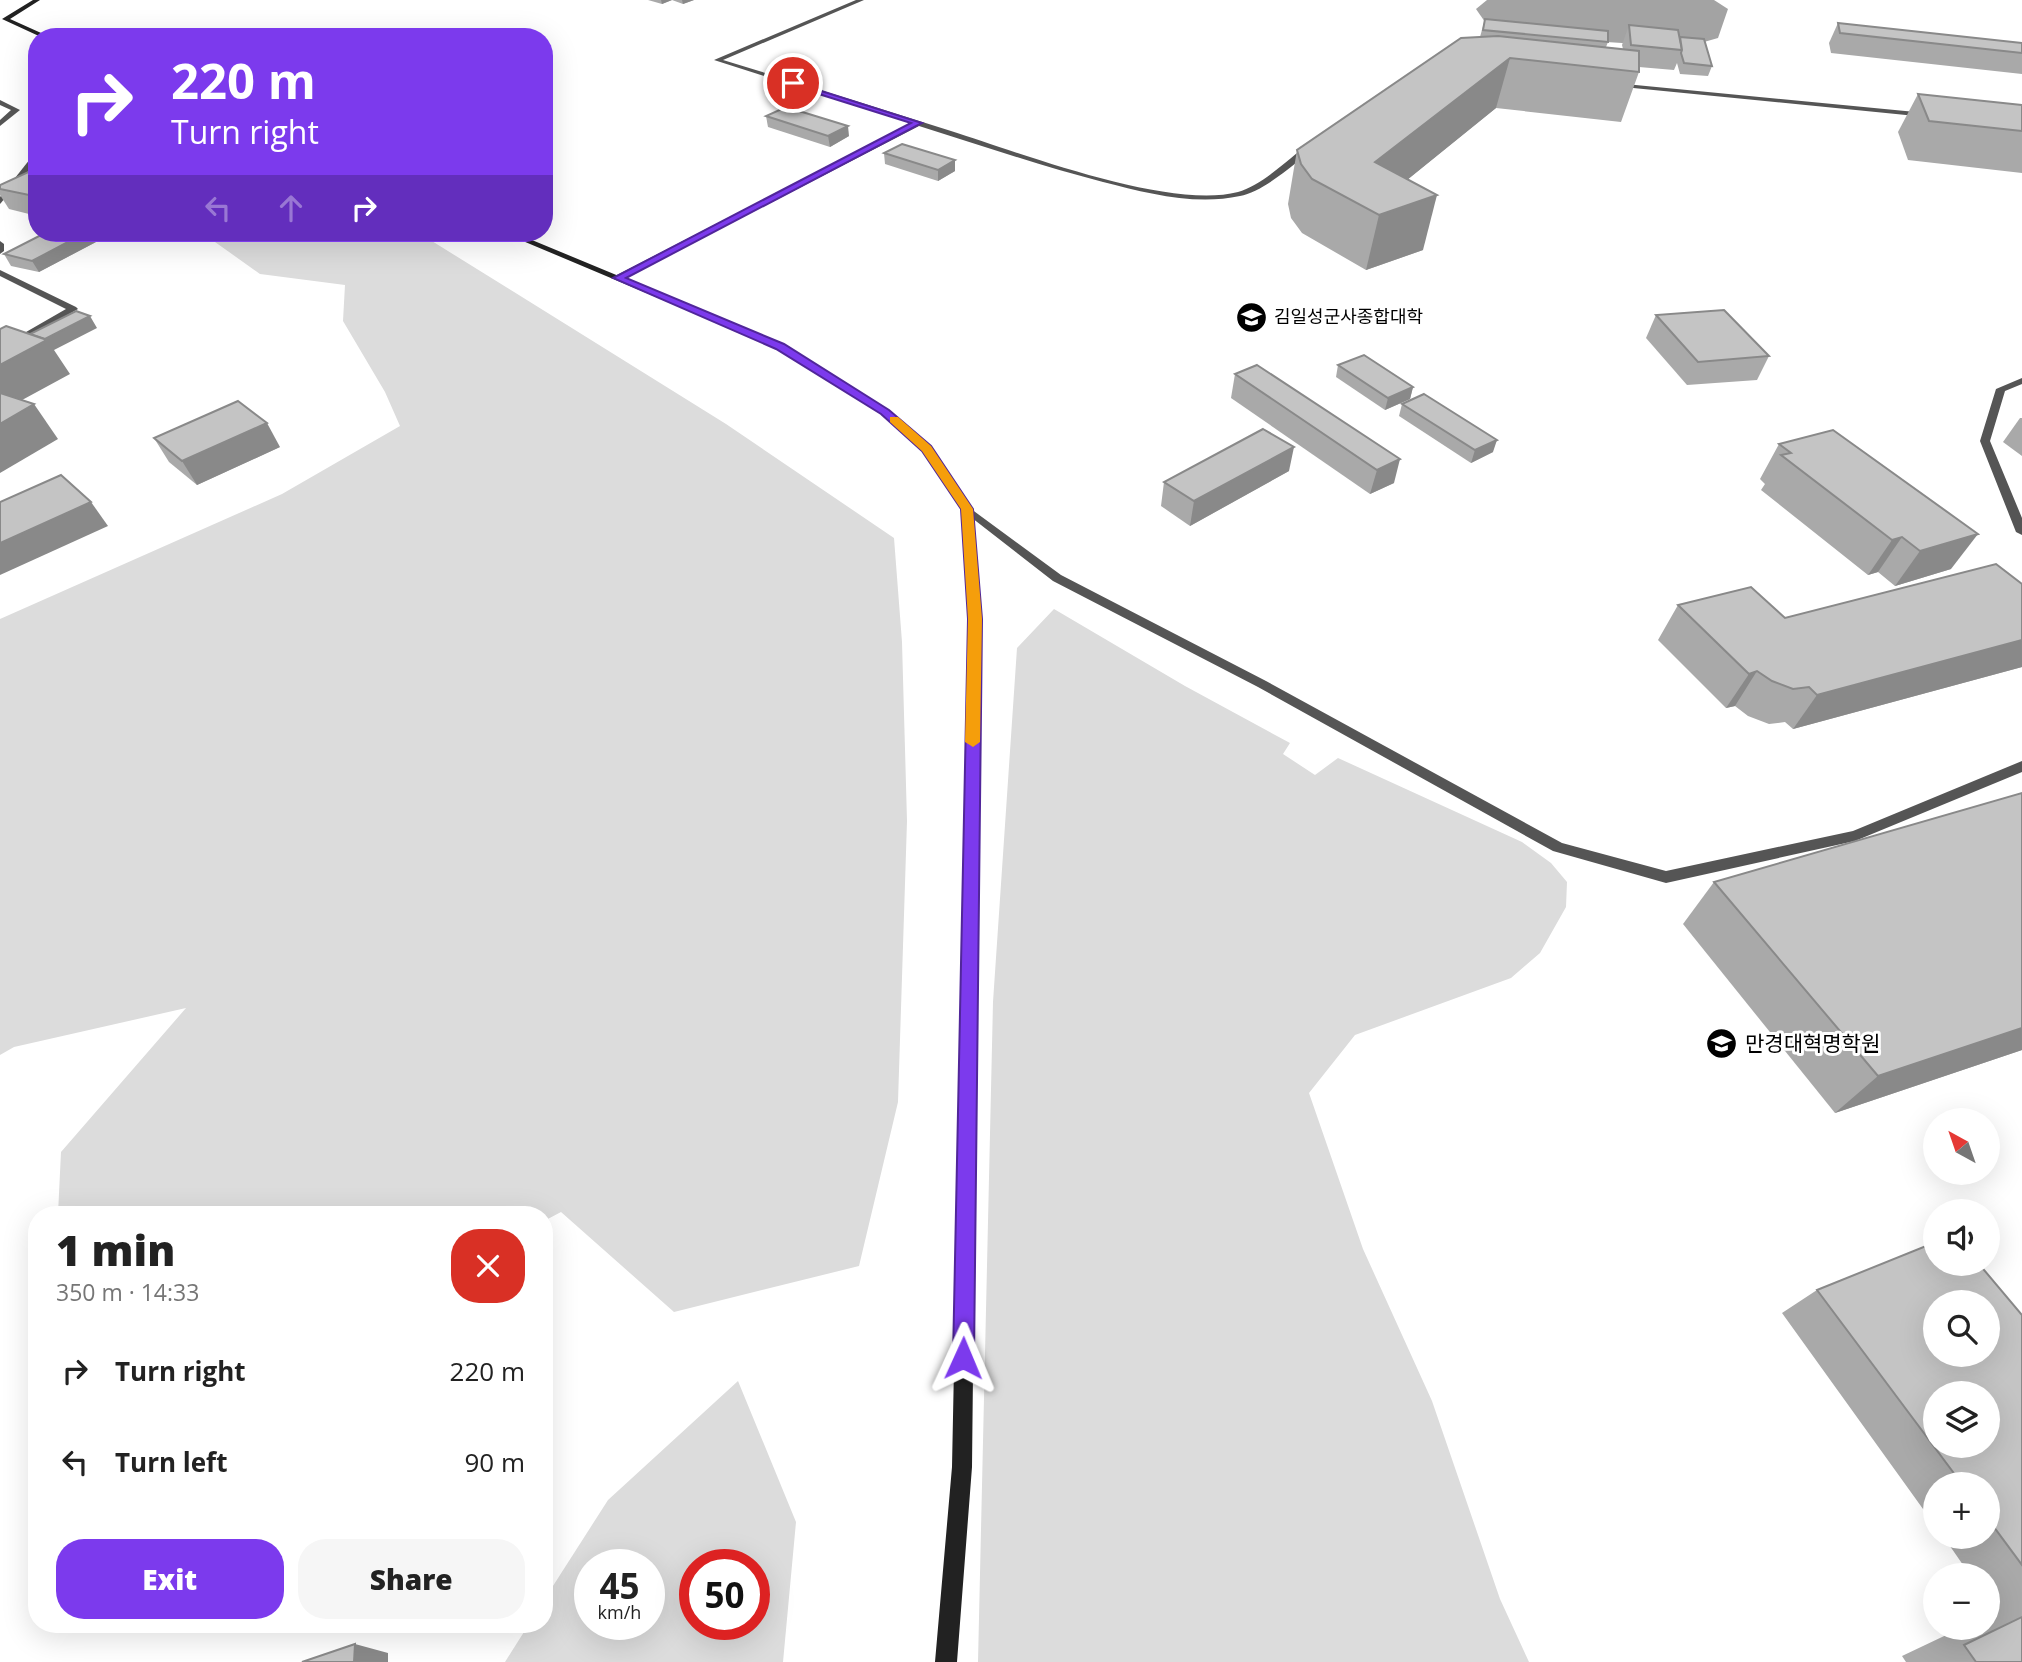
<!DOCTYPE html>
<html lang="en">
<head>
<meta charset="utf-8">
<style>
	body { margin:0; font-family:"Open Sans","Noto Sans KR",sans-serif; background:#f6f6f6; color:#222; height:100vh; display:flex; flex-direction:column; font-size:26px; white-space:nowrap }
	* { box-sizing:border-box; margin:0 }
	p { font-size:23px; color:#767676 }
	.icon { flex:none; width:38px; height:38px; fill:none; stroke:currentColor; stroke-width:2; stroke-linecap:round; stroke-linejoin:round }
	.map { position:relative; flex:1; overflow:hidden }
	.panel { position:absolute; left:28px; top:1206px; width:525px; height:427px; display:flex; flex-direction:column; background:#fff; border-radius:28px; box-shadow:0 7px 28px #0002 }
	.panel>* { flex:none }
	.banner { position:absolute; left:28px; top:28px; width:525px; height:214px; border-radius:28px; box-shadow:0 7px 28px #0002; background:#7c3aed; color:#fff; overflow:hidden }
	.needle { width:46px; rotate:320deg }
	.buttons { position:absolute; left:1923px; top:1108px; display:grid; gap:14px }
	.buttons a { display:grid; place-items:center; width:77px; height:77px; border-radius:50%; background:#fff; box-shadow:0 7px 28px #0002; font-size:35px }
	.speed { position:absolute; left:574px; top:1549px; display:flex; gap:14px; font-size:35px; font-weight:700; text-align:center }
	.speed>* { display:grid; place-content:center; width:91px; height:91px; border-radius:50%; background:#fff; box-shadow:0 7px 28px #0002; line-height:1 }
	.speed small { font-size:18px; font-weight:400 }
	.speed .limit { border:10px solid #d22; background:#fff; color:#111 }
	.pin { position:absolute; display:grid; place-items:center; width:60px; height:60px; color:#fff; margin:-30px; border:4px solid #fff; border-radius:50%; box-shadow:0 2px 7px #0007 }
	.me { position:absolute; width:77px; margin:-38px; rotate:1deg; stroke-linejoin:round; filter:drop-shadow(0 0 5px #0008) }
	.turn { display:flex; align-items:center; gap:24px; height:147px; padding:0 28px; font-size:32px }
	.turn .icon { width:91px; height:91px; stroke-width:2.5 }
	.turn b { display:block; font-size:49px; line-height:60px }
	.lanes { display:flex; align-items:center; height:66px; padding:0 28px; background:#0003; justify-content:center; gap:35px; direction:ltr }
	.lanes .off { opacity:.35 }
	.round { display:grid; place-items:center; flex:none; width:74px; height:74px; border-radius:28px; background:#f6f6f6 }
	.head { display:flex; align-items:center; justify-content:space-between; height:119px; padding:0 28px }
	h1 { font-size:42px; font-weight:800; line-height:52px }
	.cta { display:flex; gap:14px; margin-top:auto; padding:14px 28px }
	.cta a { flex:1; height:80px; border-radius:28px; background:#7c3aed; color:#fff; font-size:28px; font-weight:800; line-height:80px; text-align:center }
	.cta a+a { background:#f6f6f6; color:#222 }
	ul { padding:0; list-style:none }
	li { display:flex; align-items:center; gap:21px; height:91px; padding:0 28px }
	li div { flex:1 }
	li b { display:block; font-size:26px }
	li em { font-style:normal }
	.map>svg:first-child { display:block }
</style>
</head>
<body>
<div class="map">
<svg width="2022" height="1662" viewBox="0 0 2022 1662">
	<rect width="100%" height="100%" fill="#fff"/>
	<g fill="#dcdcdc" fill-rule="evenodd">
		<path d="M 208,233 L 419,233 L 726,424 L 894,538 L 902,642 L 907,821 L 898,1102 L 859,1266 L 674,1312 L 561,1212 L 544,1221 L 544,1214 L 58,1214 L 61,1152 L 186,1008 L 14,1047 L 0,1055 L 0,619 L 282,494 L 400,426 L 385,392 L 343,321 L 345,285 L 260,274 L 215,242 Z"/>
		<path d="M 1054,609 L 1185,686 L 1290,743 L 1283,754 L 1315,775 L 1338,758 L 1522,842 L 1551,863 L 1567,882 L 1566,907 L 1540,953 L 1511,978 L 1355,1035 L 1309,1093 L 1363,1249 L 1432,1401 L 1500,1599 L 1529,1662 L 978,1662 L 993,1002 L 1017,648 Z"/>
		<path d="M 738,1381 L 796,1522 L 783,1662 L 505,1662 L 529,1624 L 544,1624 L 544,1600 L 608,1500 ZM 590,1564 L 649,1564 L 649,1624 L 590,1624 ZM 695,1564 L 754,1564 L 754,1624 L 695,1624 Z"/>
	</g>
	<path fill="#a3a3a3" d="M 1487,0 L 1714,0 L 1728,9 L 1718,38 L 1697,44 L 1669,46 L 1514,36 L 1485,22 L 1476,9 Z"/>
	<g fill="none" stroke-linecap="round" stroke-linejoin="round">
		<g fill="#555" fill-rule="evenodd">
			<path d="M 856,0 L 864,0 L 723,60 C 799,83 875,107 951,131 C 1021,153 1168,210 1238,192 C 1261,186 1289,159 1308,144 L 1315,146 C 1298,162 1263,192 1240,196 C 1195,206 1146,193 1103,182 C 1041,166 980,145 919,126 L 621,280 L 615,280 L 615,276 L 912,123 L 714,60 Z"/>
			<path d="M 1615,83 L 1926,113 L 1930,115 L 1926,117 L 1613,86 Z"/>
			<path d="M 2022,378 L 2022,384 L 2005,391 L 1990,441 L 2022,518 L 2022,535 L 2016,532 L 1980,441 L 1996,389 Z"/>
		</g>
		<g fill="#555" fill-rule="evenodd">
			<path d="M 0,100 L 20,110 L 0,126 L 0,120 L 11,110 L 0,105 Z"/>
			<path d="M 34,154 L 37,154 L 37,161 L 0,204 L 0,197 Z"/>
			<path d="M 0,241 L 4,244 L 4,251 L 0,254 Z"/>
			<path d="M 0,270 L 76,307 L 78,309 L 0,354 L 0,347 L 66,309 L 0,276 Z"/>
			<path d="M 967,506 L 1061,575 L 1266,681 L 1562,843 L 1666,871 L 1853,831 L 2022,761 L 2022,772 L 1855,841 L 1666,883 L 1553,851 L 1258,687 L 1053,581 L 963,511 L 962,509 Z"/>
		</g>
		<g fill="#222" fill-rule="evenodd">
			<path d="M 33,0 L 40,0 L 10,19 L 50,37 L 41,37 L 2,19 Z"/>
			<path d="M 504,233 L 515,233 L 783,344 L 889,410 L 931,446 L 972,509 L 981,619 L 972,1467 L 957,1662 L 935,1662 L 952,1467 L 969,619 L 962,509 L 923,450 L 881,414 L 777,348 Z"/>
		</g>
	</g>
	<g fill="#a9a9a9">
		<path d="M 648,0 L 694,0 L 683,4 L 672,0 L 662,4 Z"/>
		<path d="M 1485,19 L 1608,42 L 1606,47 L 1623,49 L 1622,45 L 1629,25 L 1680,37 L 1712,66 L 1708,76 L 1680,74 L 1677,63 L 1674,70 L 1639,67 L 1639,72 L 1621,122 L 1496,108 L 1408,179 L 1423,250 L 1366,270 L 1302,233 L 1291,218 L 1288,204 L 1297,150 L 1480,37 Z"/>
		<path d="M 1838,23 L 2022,43 L 2022,74 L 1831,53 L 1829,43 Z"/>
		<path d="M 1918,94 L 2022,105 L 2022,173 L 1908,160 L 1898,132 Z"/>
		<path d="M 766,116 L 849,136 L 830,147 L 768,127 Z"/>
		<path d="M 884,153 L 955,171 L 938,181 L 885,164 Z"/>
		<path d="M 37,168 L 37,216 L 9,209 L 0,195 L 0,185 Z"/>
		<path d="M 96,242 L 39,272 L 11,266 L 4,254 Z"/>
		<path d="M 1656,315 L 1769,356 L 1757,380 L 1687,385 L 1646,338 Z"/>
		<path d="M 1257,365 L 1394,483 L 1370,494 L 1231,398 L 1235,374 Z"/>
		<path d="M 1338,365 L 1413,387 L 1410,399 L 1385,410 L 1336,377 Z"/>
		<path d="M 1402,404 L 1493,452 L 1471,463 L 1399,416 Z"/>
		<path d="M 2020,418 L 2022,418 L 2022,456 L 2003,442 Z"/>
		<path d="M 154,438 L 280,447 L 197,485 L 169,462 Z"/>
		<path d="M 1779,444 L 1951,569 L 1895,586 L 1878,572 L 1868,575 L 1761,490 L 1765,484 L 1760,479 Z"/>
		<path d="M 1289,471 L 1190,526 L 1161,506 L 1164,482 Z"/>
		<path d="M 2022,584 L 2022,667 L 1793,729 L 1785,722 L 1769,724 L 1748,716 L 1735,706 L 1726,708 L 1658,640 L 1678,605 L 1785,618 Z"/>
		<path d="M 2022,793 L 2022,1050 L 1835,1113 L 1683,924 L 1714,882 Z"/>
		<path d="M 1817,1290 L 2022,1315 L 2022,1662 L 1906,1662 L 1902,1656 L 1961,1628 L 1988,1628 L 1988,1614 L 1996,1611 L 1988,1600 L 1988,1575 L 1970,1575 L 1943,1536 L 1988,1536 L 1988,1484 L 1936,1484 L 1936,1527 L 1782,1313 Z"/>
	</g>
	<g fill="#898989">
		<path d="M 661,0 L 672,0 L 662,4 Z"/>
		<path d="M 682,0 L 694,0 L 683,4 Z"/>
		<path d="M 1510,58 L 1496,108 L 1370,210 L 1375,162 Z"/>
		<path d="M 848,126 L 849,136 L 830,147 L 828,136 Z"/>
		<path d="M 955,160 L 955,171 L 938,181 L 938,170 Z"/>
		<path d="M 37,191 L 37,209 L 29,195 Z"/>
		<path d="M 1437,195 L 1423,250 L 1366,270 L 1379,215 Z"/>
		<path d="M 85,233 L 90,233 L 96,242 L 39,272 L 32,261 Z"/>
		<path d="M 90,316 L 97,328 L 54,350 L 70,374 L 0,412 L 0,365 L 36,343 Z"/>
		<path d="M 1413,387 L 1410,399 L 1385,410 L 1388,398 Z"/>
		<path d="M 34,404 L 58,439 L 0,473 L 0,424 Z"/>
		<path d="M 267,423 L 280,447 L 197,485 L 182,461 Z"/>
		<path d="M 1497,440 L 1493,452 L 1471,463 L 1475,450 Z"/>
		<path d="M 1294,447 L 1289,471 L 1190,526 L 1194,501 Z"/>
		<path d="M 1400,459 L 1394,483 L 1370,494 L 1377,470 Z"/>
		<path d="M 91,502 L 108,526 L 0,575 L 0,543 Z"/>
		<path d="M 1978,534 L 1951,569 L 1895,586 L 1920,551 Z"/>
		<path d="M 1902,537 L 1878,572 L 1868,575 L 1892,540 Z"/>
		<path d="M 2022,640 L 2022,667 L 1793,729 L 1817,695 Z"/>
		<path d="M 1757,671 L 1735,706 L 1726,708 L 1749,674 Z"/>
		<path d="M 2022,1028 L 2022,1050 L 1835,1113 L 1878,1076 Z"/>
		<path d="M 355,1644 L 388,1653 L 388,1662 L 354,1662 Z"/>
	</g>
	<g fill="#c4c4c4" stroke="#898989" stroke-width="2" fill-rule="evenodd">
		<path d="M 1485,19 L 1608,31 L 1608,42 L 1483,30 Z"/>
		<path d="M 1838,23 L 2022,43 L 2022,53 L 1840,33 Z"/>
		<path d="M 1629,25 L 1678,30 L 1682,50 L 1631,45 Z"/>
		<path d="M 1498,36 L 1639,51 L 1639,72 L 1510,58 L 1375,162 L 1437,195 L 1379,215 L 1312,179 L 1301,164 L 1297,150 L 1461,38 Z"/>
		<path d="M 1680,37 L 1704,39 L 1712,66 L 1684,63 L 1681,53 L 1682,50 Z"/>
		<path d="M 1918,94 L 2022,105 L 2022,131 L 1929,121 Z"/>
		<path d="M 786,107 L 848,126 L 828,136 L 766,116 Z"/>
		<path d="M 902,144 L 955,160 L 938,170 L 884,153 Z"/>
		<path d="M 37,168 L 37,191 L 29,195 L 0,189 L 0,185 Z"/>
		<path d="M 45,233 L 85,233 L 32,261 L 4,254 Z"/>
		<path d="M 1724,310 L 1769,356 L 1698,362 L 1656,315 Z"/>
		<path d="M 76,311 L 90,316 L 45,339 L 30,334 Z"/>
		<path d="M 6,326 L 47,340 L 0,365 L 0,329 Z"/>
		<path d="M 1364,355 L 1413,387 L 1388,398 L 1338,365 Z"/>
		<path d="M 1257,365 L 1400,459 L 1377,470 L 1235,374 Z"/>
		<path d="M 0,393 L 34,404 L 0,424 Z"/>
		<path d="M 1424,394 L 1497,440 L 1475,450 L 1402,404 Z"/>
		<path d="M 238,401 L 267,423 L 182,461 L 154,438 Z"/>
		<path d="M 1263,429 L 1294,447 L 1194,501 L 1164,482 Z"/>
		<path d="M 1833,430 L 1978,534 L 1920,551 L 1902,537 L 1892,540 L 1781,455 L 1791,453 L 1779,444 Z"/>
		<path d="M 61,475 L 91,502 L 0,543 L 0,502 Z"/>
		<path d="M 1996,564 L 2022,584 L 2022,640 L 1817,695 L 1809,687 L 1793,689 L 1772,681 L 1757,671 L 1749,674 L 1678,605 L 1751,587 L 1785,618 Z"/>
		<path d="M 2022,793 L 2022,1028 L 1878,1076 L 1714,882 Z"/>
		<path d="M 1936,1242 L 1936,1264 L 1979,1264 L 2022,1315 L 2022,1565 L 1988,1519 L 1988,1484 L 1962,1484 L 1817,1290 ZM 1936,1302 L 1988,1302 L 1988,1354 L 1936,1354 ZM 1936,1393 L 1988,1393 L 1988,1446 L 1936,1446 Z"/>
		<path d="M 2022,1617 L 2022,1662 L 1976,1662 L 1964,1645 Z"/>
		<path d="M 355,1644 L 354,1662 L 302,1662 Z"/>
	</g>
	<path fill="#7c3aed" stroke="#51269a" stroke-width="2" d="M 790,81 L 922,123 L 626,278 L 784,344 L 889,410 L 931,446 L 973,509 L 982,619 L 974,1358 L 971,1365 L 963,1369 L 956,1365 L 953,1358 L 968,619 L 961,509 L 922,451 L 881,414 L 776,349 L 613,278 L 911,123 L 790,85 Z"/>
	<path fill="#f59e0b" d="M 890,417 L 898,417 L 931,446 L 973,509 L 982,619 L 980,742 L 973,747 L 965,742 L 968,619 L 961,509 L 922,451 L 890,422 Z"/>
	<defs>
		<symbol id="university-disc" viewBox="-11 -11 22 22"><circle r="9.5" fill="#000" stroke="#fff"/><path d="M0-5L7-2L0 1L-7-2ZM-4 1L0 2.5L4 1V4Q0 6-4 4Z" fill="#fff"/></symbol>
	</defs>
	<g fill-rule="evenodd">
		<use href="#university-disc" x="1234" y="300" width="35" height="35"/>
		<use href="#university-disc" x="1704" y="1026" width="35" height="35"/>
	</g>
	<g text-anchor="middle" stroke-width="6" stroke-linejoin="round" paint-order="stroke">
		<g font-size="18" fill="#000" stroke="#fff" text-anchor="start">
			<text x="1274" y="323">김일성군사종합대학</text>
		</g>
		<g font-size="21" fill="#000" stroke="#fff" text-anchor="start">
			<text x="1745" y="1051">만경대혁명학원</text>
		</g>
	</g>
</svg>
<div class="buttons">
<a><svg class="needle" viewBox="-14 -14 28 28"><path d="M0-13l5 13h-10z" fill="#e53935"/><path d="M0 13l5-13h-10z" fill="#767676"/></svg></a>
<a><svg class="icon" aria-label="sound" viewBox="0 0 24 24"><path d="M4 9h4l5-4v14l-5-4H4zM17 9q2 3 0 6"/></svg></a>
<a><svg class="icon" aria-label="search" viewBox="0 0 24 24"><circle cx="10" cy="10" r="6"/><path d="M15 15l6 6"/></svg></a>
<a><svg class="icon" aria-label="layers" viewBox="0 0 24 24"><path d="M12 4l9 5-9 5-9-5zM3 14l9 5 9-5"/></svg></a>
<a>+</a>
<a>−</a>
</div>
<div class="speed"><div>45<small>km/h</small></div><div class="limit">50</div></div>
<div class="pin" style="left:793px;top:83px;background:#d93025"><svg class="icon" aria-label="arrive" viewBox="0 0 24 24"><path d="M6 21V4h12l-3 4 3 4H6"/></svg></div>
<svg class="me" style="left:963px;top:1358px" viewBox="-20 -20 40 40"><path d="M0-17L14 15 0 8-14 15z" fill="#7c3aed" stroke="#fff" stroke-width="4"/></svg>
<div class="banner">
<div class="turn"><svg class="icon" aria-label="right" viewBox="0 0 24 24"><path d="M7 20v-9h11M14 6l5 5-5 5"/></svg><div><b>220 m</b>Turn right</div></div>
<div class="lanes"><svg class="icon off" aria-label="left" viewBox="0 0 24 24"><path d="M17 20v-9H6M10 6l-5 5 5 5"/></svg><svg class="icon off" aria-label="ahead" viewBox="0 0 24 24"><path d="M12 20V5M6 11l6-6 6 6"/></svg><svg class="icon" aria-label="right" viewBox="0 0 24 24"><path d="M7 20v-9h11M14 6l5 5-5 5"/></svg></div>
</div>
<section class="panel">
<div class="head"><div><h1>1 min</h1><p>350 m · 14:33</p></div><a class="round" style="background:#d93025;color:#fff"><svg class="icon" aria-label="close" viewBox="0 0 24 24"><path d="M6 6l12 12M18 6L6 18"/></svg></a></div>
<ul>
<li><svg class="icon" aria-label="right" viewBox="0 0 24 24"><path d="M7 20v-9h11M14 6l5 5-5 5"/></svg><div><b>Turn right</b></div><em>220 m</em></li>
<li><svg class="icon" aria-label="left" viewBox="0 0 24 24"><path d="M17 20v-9H6M10 6l-5 5 5 5"/></svg><div><b>Turn left</b></div><em>90 m</em></li>
</ul>
<div class="cta"><a>Exit</a><a>Share</a></div>
</section>
</div>
</body>
</html>
